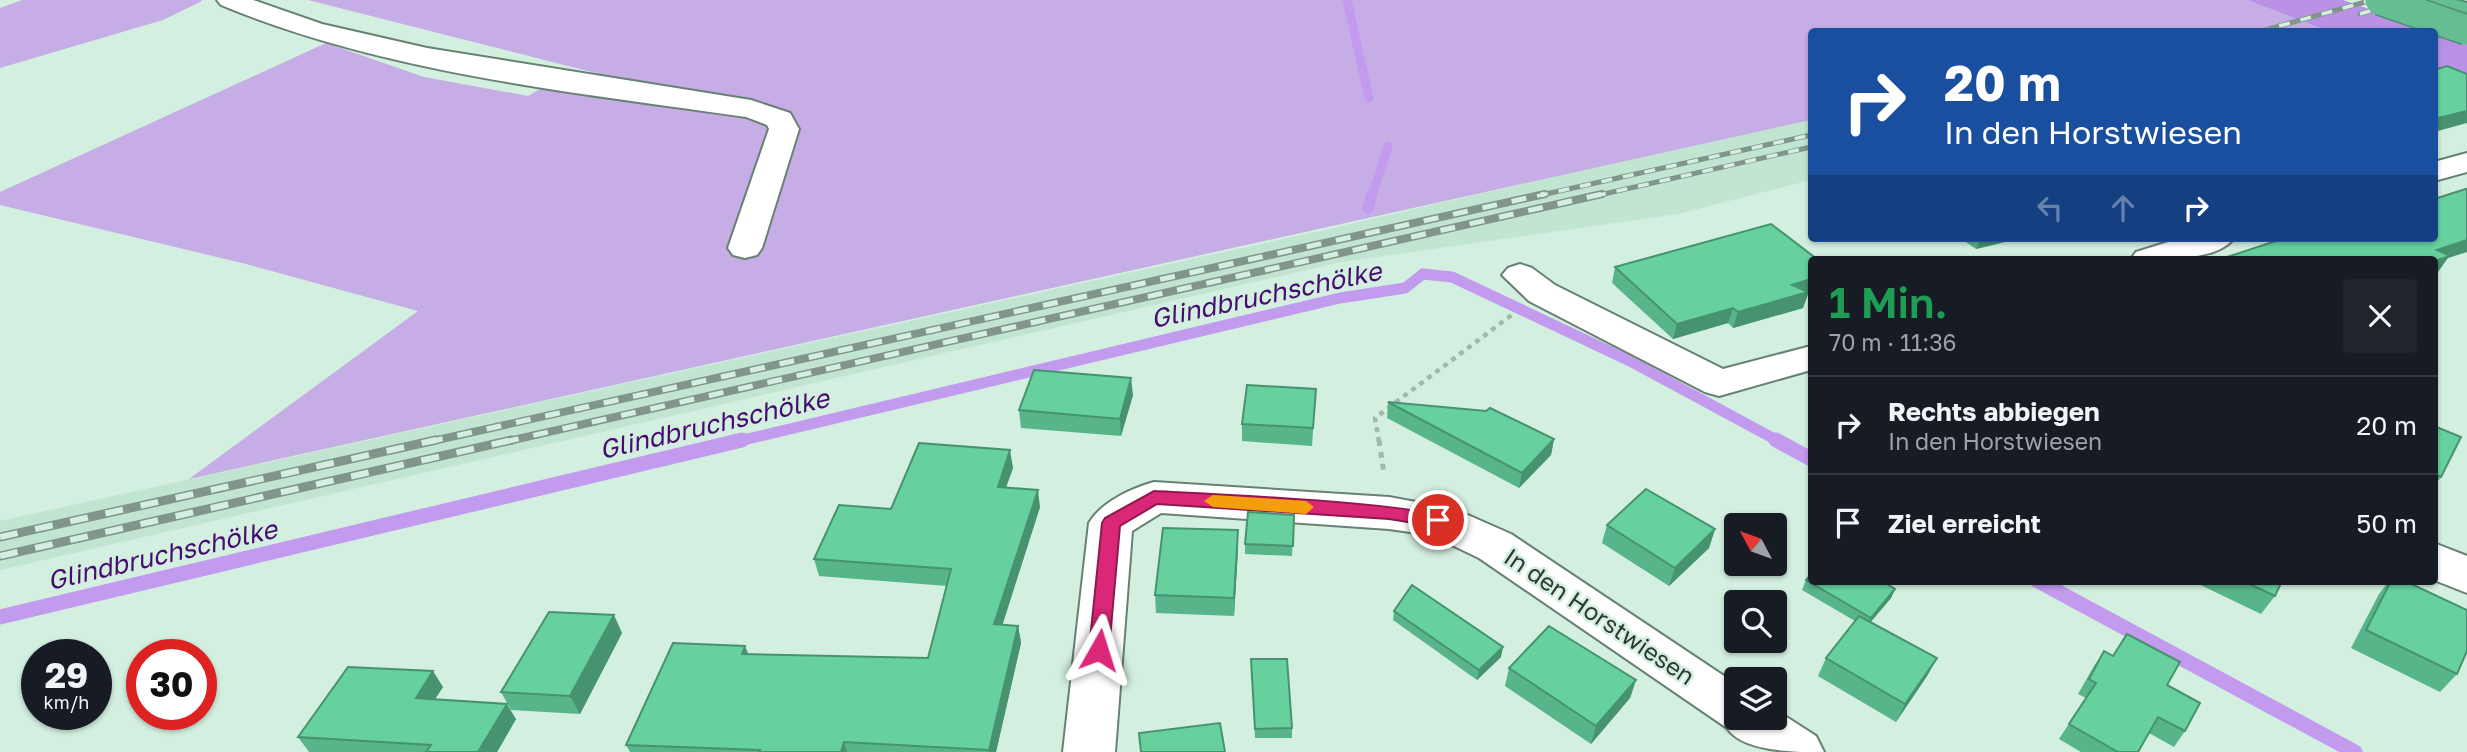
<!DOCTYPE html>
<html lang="de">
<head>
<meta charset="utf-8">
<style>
	body { margin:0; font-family:"Golos Text",sans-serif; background:#20242c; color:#f1f3f6; height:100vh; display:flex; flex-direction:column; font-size:26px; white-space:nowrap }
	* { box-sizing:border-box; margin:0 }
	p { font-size:23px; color:#9ea1a6 }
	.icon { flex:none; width:38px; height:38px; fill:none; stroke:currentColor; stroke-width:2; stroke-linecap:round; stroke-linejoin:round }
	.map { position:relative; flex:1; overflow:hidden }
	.sheet { position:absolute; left:1808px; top:256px; width:630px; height:329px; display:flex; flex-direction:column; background:#171b24; border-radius:7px; box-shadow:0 2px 5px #0004 }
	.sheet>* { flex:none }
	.guide { position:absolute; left:1808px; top:28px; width:630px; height:214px; border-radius:7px; box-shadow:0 2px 5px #0004; background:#1a4fa0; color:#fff; overflow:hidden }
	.needle { width:46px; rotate:311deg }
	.controls { position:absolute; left:1724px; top:513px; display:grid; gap:14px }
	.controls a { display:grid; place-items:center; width:63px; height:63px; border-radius:7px; background:#171b24; box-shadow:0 2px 5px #0004; font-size:35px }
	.speed { position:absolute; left:21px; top:639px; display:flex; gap:14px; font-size:35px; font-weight:700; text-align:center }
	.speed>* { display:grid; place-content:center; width:91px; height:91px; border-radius:50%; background:#171b24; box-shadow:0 2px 5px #0004; line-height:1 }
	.speed small { font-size:18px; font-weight:400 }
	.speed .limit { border:10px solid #d22; background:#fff; color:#111 }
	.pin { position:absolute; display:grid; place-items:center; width:60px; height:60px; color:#fff; margin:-30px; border:4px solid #fff; border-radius:50%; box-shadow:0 2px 7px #0007 }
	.me { position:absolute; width:77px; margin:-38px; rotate:6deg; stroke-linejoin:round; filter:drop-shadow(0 0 5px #0008) }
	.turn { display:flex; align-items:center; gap:24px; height:147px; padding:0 21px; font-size:32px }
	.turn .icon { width:91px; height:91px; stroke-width:2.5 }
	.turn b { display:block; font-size:49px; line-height:60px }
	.lanes { display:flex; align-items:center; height:66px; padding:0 21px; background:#0003; justify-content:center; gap:35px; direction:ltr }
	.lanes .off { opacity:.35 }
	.round { display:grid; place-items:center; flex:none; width:74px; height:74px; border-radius:7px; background:#20242c }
	.overview { display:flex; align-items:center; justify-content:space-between; height:119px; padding:0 21px }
	h1 { font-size:42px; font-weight:600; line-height:52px; color:#1e9e55 }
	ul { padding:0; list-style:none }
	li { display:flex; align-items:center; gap:21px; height:98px; padding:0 21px; border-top:2px solid #363941 }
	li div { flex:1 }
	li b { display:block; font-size:26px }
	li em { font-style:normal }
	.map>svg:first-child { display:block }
</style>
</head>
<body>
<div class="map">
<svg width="2467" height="752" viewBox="0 0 2467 752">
	<rect width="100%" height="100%" fill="#d3efe0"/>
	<path fill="#c1e5d1" d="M 1811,117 L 1811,180 L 1678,214 L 1342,262 L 0,570 L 0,521 L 1324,230 Z"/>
	<g fill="#c6ade5">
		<path d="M 22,0 L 201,0 L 202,1 L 163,20 L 0,68 L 0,8 Z"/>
		<path d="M 308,0 L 2247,0 L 2328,31 L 1811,32 L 1811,120 L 189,479 L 418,311 L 246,264 L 0,205 L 0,192 L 326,43 L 424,77 L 528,96 L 547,85 L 746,111 Z"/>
	</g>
	<g fill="#b992e5">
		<path d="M 2247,0 L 2343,0 L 2433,31 L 2328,31 Z"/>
		<path d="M 2434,32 L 2467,44 L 2467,82 L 2434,70 Z"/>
	</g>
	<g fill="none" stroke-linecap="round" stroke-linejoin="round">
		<g stroke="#c29bef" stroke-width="9">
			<path d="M 1347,0 L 1369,98"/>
			<path d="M 1372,196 L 1388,146"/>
		</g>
		<g stroke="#c29bef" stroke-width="11">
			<path d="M 1368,208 L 1372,194"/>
			<path d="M 1423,274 L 1452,277 L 1630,361 L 1780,442"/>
			<path d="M 735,442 L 1340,298 L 1405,288 L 1423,274"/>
		</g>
		<g stroke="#c29bef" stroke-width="15">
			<path d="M 1776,440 L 1811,459"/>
			<path d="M 2038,581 L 2355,752"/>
			<path d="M 0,617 L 742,440"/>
		</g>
		<defs>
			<g id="minor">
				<path d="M 217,0 L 253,0 L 322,24 L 427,48 L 751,100 L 790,113 L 799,129 L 762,248 L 757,255 L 745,258 L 733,255 L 728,248 L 769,129 L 767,125 L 746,117 C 572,92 384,73 221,5 Z"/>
				<path d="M 2467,153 L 2467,172 L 2434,181 L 2434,162 Z"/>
				<path d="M 2181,238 L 2234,238 C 2217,262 2158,259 2131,259 L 2136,252 Z"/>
				<path d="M 1520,264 L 1532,268 L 1555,285 L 1723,369 L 1811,346 L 1811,370 L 1719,396 L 1705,392 L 1529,301 L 1502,275 L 1508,268 Z"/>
				<path d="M 1154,482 L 1389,497 L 1454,509 L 1511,534 L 1736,684 L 1736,718 L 1774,718 L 1774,709 L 1816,736 L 1824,752 C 1793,752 1743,752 1727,728 L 1479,558 L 1431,535 L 1389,529 L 1161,513 L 1132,531 L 1115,752 L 1063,752 L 1089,523 C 1101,502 1132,488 1154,482 Z"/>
				<path d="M 2434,543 L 2467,556 L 2467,593 L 2434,580 Z"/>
			</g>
			<path id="highway" d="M 2418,0 L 2456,0 L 2467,3 L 2467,20 L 2422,5 Z"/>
		</defs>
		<use href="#minor" stroke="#688173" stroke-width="4"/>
		<use href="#highway" stroke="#528f71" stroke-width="4"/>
		<path stroke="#a1b8ac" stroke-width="4.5" stroke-dasharray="5 5" stroke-linecap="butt" d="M 1379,442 L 1375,418 L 1513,314"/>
		<path stroke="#a1b8ac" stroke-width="5" stroke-dasharray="6 6" stroke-linecap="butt" d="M 1379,440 L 1384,474"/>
		<use href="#minor" fill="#fff" fill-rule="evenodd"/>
		<use href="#highway" fill="#65be93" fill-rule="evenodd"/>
		<defs>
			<g id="rail-far2">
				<path d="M 2360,14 L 2406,0"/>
				<path d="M 2258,32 L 2372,0"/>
				<path d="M 1537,196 L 1811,135"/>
				<path d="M 1595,196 L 1811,147"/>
			</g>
			<g id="rail-far1">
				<path d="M 428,442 L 1545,194"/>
				<path d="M 504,442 L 1602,194"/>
			</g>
			<g id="rail">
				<path d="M 0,537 L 436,440"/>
				<path d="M 0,556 L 512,440"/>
			</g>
		</defs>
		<use href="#rail-far2" stroke="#82958b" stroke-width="5"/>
		<use href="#rail-far1" stroke="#82958b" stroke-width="8"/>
		<use href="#rail" stroke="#82958b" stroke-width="9"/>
		<use href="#rail-far2" stroke="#d3efe0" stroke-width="3.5" stroke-dasharray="11" stroke-linecap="butt"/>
		<use href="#rail-far1" stroke="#d3efe0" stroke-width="5" stroke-dasharray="15" stroke-linecap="butt"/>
		<use href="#rail" stroke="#d3efe0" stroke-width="6" stroke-dasharray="18" stroke-linecap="butt"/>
		<defs>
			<path id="highway-bridge" d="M 2380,0 L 2467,30"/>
		</defs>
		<use href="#highway-bridge" stroke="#528f71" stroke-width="32" stroke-linecap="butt"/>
		<use href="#highway-bridge" stroke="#65be93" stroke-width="29"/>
	</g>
	<g fill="#58b489">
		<path d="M 1960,238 L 2021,238 L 1976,249 Z"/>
		<path d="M 1615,267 L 1808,294 L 1803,308 L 1733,328 L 1728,323 L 1673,339 L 1612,283 Z"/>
		<path d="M 1316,389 L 1312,446 L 1242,441 L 1242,424 Z"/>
		<path d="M 1133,395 L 1121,436 L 1021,428 L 1019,410 Z"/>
		<path d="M 1388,402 L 1554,439 L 1551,455 L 1519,488 L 1387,418 Z"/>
		<path d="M 2434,426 L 2441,477 L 2434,486 Z"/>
		<path d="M 1013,468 L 1006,487 L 1040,507 L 1002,625 L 1018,626 L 1021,643 L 996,752 L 630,752 L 626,745 L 748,654 L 928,658 L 947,586 L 819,576 L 814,559 Z"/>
		<path d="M 1294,515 L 1292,556 L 1245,554 L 1245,544 Z"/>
		<path d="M 1607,525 L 1715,529 L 1709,548 L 1669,586 L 1602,543 Z"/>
		<path d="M 1238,548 L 1234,616 L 1156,613 L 1155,595 Z"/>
		<path d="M 1806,580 L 1895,589 L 1891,598 L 1871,622 L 1937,658 L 1927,676 L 1896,722 L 1818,676 L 1826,658 L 1855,621 L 1802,590 Z"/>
		<path d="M 2192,581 L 2282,581 L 2275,596 L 2261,614 Z"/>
		<path d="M 2389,581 L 2405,581 L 2457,674 L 2440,692 L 2351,648 L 2379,594 Z"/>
		<path d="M 1394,611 L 1501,657 L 1477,680 L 1393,620 Z"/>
		<path d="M 622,633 L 580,714 L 511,710 L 501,692 Z"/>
		<path d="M 2104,651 L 2167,685 L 2185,731 L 2174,747 L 2149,733 L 2138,752 L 2081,752 L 2059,739 L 2086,698 L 2078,694 L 2094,666 Z"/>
		<path d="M 1251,659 L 1292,728 L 1292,738 L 1255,738 Z"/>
		<path d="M 1509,668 L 1636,680 L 1630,698 L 1591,744 L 1505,686 Z"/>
		<path d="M 443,687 L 435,699 L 516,719 L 497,752 L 309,752 L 298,737 Z"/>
	</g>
	<g fill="#47926f">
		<path d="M 2467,111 L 2467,123 L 2434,132 L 2434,119 Z"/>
		<path d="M 1981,238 L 2021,238 L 1976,249 Z"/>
		<path d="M 2467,240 L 2467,252 L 2448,258 L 2438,272 L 2434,274 L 2434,259 L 2437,250 Z"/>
		<path d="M 1811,279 L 1811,293 L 1808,294 L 1803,308 L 1733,328 L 1738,312 L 1792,285 Z"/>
		<path d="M 1733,308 L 1728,323 L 1673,339 L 1677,324 Z"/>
		<path d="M 1131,378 L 1133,395 L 1121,436 L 1120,419 Z"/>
		<path d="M 1554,439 L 1551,455 L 1519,488 L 1522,473 Z"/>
		<path d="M 1010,450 L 1013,468 L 1000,504 L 998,487 Z"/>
		<path d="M 1038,490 L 1040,507 L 997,642 L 994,624 Z"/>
		<path d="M 1715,529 L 1709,548 L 1669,586 L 1675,568 Z"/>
		<path d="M 1238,530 L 1238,548 L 1234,616 L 1234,598 Z"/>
		<path d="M 1895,589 L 1891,598 L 1866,627 L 1871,618 Z"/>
		<path d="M 614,615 L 622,633 L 580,714 L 570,696 Z"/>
		<path d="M 1018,626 L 1021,643 L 996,752 L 989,752 L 989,750 Z"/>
		<path d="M 745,646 L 752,663 L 742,654 Z"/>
		<path d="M 1503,647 L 1501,657 L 1477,680 L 1479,670 Z"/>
		<path d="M 1937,658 L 1927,676 L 1896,722 L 1905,704 Z"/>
		<path d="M 433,671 L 443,687 L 426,713 L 416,698 Z"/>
		<path d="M 1636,680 L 1630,698 L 1591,744 L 1596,726 Z"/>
		<path d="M 507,704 L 516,719 L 497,752 L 478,752 Z"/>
		<path d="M 844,742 L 847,752 L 841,752 Z"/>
	</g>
	<g fill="#66d19f" stroke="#47926f" stroke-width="2">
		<path d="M 2447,66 L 2467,74 L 2467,111 L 2434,119 L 2434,70 Z"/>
		<path d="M 2466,189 L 2467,190 L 2467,240 L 2437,250 L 2450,256 L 2434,261 L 2434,259 L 2221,259 L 2285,238 L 2434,238 L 2434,199 Z"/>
		<path d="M 1771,224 L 1817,259 L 1811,259 L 1811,279 L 1792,285 L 1808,292 L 1738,312 L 1733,308 L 1677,324 L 1615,267 Z"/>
		<path d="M 1034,370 L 1131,378 L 1120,419 L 1019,410 Z"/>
		<path d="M 1247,385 L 1316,389 L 1313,428 L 1242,424 Z"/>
		<path d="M 1388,402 L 1486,411 L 1490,408 L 1554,439 L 1522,473 Z"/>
		<path d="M 2434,426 L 2461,437 L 2441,477 L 2434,474 Z"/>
		<path d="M 919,443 L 1010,450 L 998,487 L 1038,490 L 994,624 L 1018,626 L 989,750 L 844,742 L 841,752 L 759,752 L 760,750 L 626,745 L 673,643 L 745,646 L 742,654 L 928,658 L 951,569 L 814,559 L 839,505 L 891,509 Z"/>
		<path d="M 1646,489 L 1715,529 L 1675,568 L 1607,525 Z"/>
		<path d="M 1248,512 L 1294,515 L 1293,546 L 1245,544 Z"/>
		<path d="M 1163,528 L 1238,530 L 1234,598 L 1155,595 Z"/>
		<path d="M 1811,574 L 1811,581 L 1882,581 L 1895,589 L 1871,618 L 1806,580 Z"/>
		<path d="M 2243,581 L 2282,581 L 2275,596 Z"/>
		<path d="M 2391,581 L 2405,581 L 2467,610 L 2467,651 L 2457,674 L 2366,630 Z"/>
		<path d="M 1412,585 L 1503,647 L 1479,670 L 1394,611 Z"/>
		<path d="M 549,612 L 614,615 L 570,696 L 501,692 Z"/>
		<path d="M 1859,616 L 1937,658 L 1905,704 L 1826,658 Z"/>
		<path d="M 1549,626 L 1636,680 L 1596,726 L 1509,668 Z"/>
		<path d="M 2127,634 L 2180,662 L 2167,685 L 2200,703 L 2185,731 L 2158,717 L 2138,752 L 2118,752 L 2069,724 L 2096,683 L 2089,679 L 2104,651 L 2113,656 Z"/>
		<path d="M 1251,659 L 1287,659 L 1292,728 L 1255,729 Z"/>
		<path d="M 348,667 L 433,671 L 416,698 L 507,704 L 478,752 L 426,752 L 431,745 L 298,737 Z"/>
		<path d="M 1220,723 L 1225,752 L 1141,752 L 1139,733 Z"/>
	</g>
	<path fill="#db2777" stroke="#8e194d" stroke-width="2" d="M 1154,491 C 1190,493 1437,503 1447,520 L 1438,527 L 1389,519 L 1157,504 L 1120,526 L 1109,650 L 1106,656 L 1092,656 L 1089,650 L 1102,523 L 1105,518 Z"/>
	<path fill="#f59e0b" d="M 1213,495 L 1306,501 L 1314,507 L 1306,514 L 1213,507 L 1204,501 Z"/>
	<g text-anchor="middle" stroke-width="5" stroke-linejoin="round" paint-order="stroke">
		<g font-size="24" fill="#2e3933" stroke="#d3efe0">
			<text transform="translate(1599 617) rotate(34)" y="8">In den Horstwiesen</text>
		</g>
		<g font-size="26" font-style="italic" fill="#460c70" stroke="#d3efe0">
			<text transform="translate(1266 295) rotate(-12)" y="9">Glindbruchschölke</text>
			<text transform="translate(714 424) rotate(-13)" y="9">Glindbruchschölke</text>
			<text transform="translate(162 555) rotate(-13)" y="9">Glindbruchschölke</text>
		</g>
	</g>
</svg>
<div class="controls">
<a><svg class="needle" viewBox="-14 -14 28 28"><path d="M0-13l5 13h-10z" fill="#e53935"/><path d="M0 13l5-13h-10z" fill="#9ea1a6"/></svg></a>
<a><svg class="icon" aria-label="search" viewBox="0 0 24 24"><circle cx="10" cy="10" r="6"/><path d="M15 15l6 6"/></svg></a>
<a><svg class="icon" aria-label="layers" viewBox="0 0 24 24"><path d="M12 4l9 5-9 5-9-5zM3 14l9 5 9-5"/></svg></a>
</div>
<div class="speed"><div>29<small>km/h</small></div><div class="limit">30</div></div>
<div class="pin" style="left:1438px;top:520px;background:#d93025"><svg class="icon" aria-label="arrive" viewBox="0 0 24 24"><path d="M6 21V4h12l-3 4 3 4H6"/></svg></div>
<svg class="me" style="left:1099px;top:650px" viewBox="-20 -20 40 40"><path d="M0-17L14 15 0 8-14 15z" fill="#db2777" stroke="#fff" stroke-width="4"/></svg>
<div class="guide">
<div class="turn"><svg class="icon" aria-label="right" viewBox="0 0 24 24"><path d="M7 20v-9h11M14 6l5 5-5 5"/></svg><div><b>20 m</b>In den Horstwiesen</div></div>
<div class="lanes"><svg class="icon off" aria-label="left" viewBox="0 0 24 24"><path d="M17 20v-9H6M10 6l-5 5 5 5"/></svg><svg class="icon off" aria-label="ahead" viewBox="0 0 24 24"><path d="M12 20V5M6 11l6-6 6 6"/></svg><svg class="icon" aria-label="right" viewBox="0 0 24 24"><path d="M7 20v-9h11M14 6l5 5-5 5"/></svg></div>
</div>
<section class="sheet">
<div class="overview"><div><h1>1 Min.</h1><p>70 m · 11:36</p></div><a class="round"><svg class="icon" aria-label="close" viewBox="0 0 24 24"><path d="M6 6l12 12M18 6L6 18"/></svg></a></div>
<ul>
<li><svg class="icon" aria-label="right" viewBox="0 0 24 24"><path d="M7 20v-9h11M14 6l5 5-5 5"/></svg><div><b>Rechts abbiegen</b><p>In den Horstwiesen</p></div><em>20 m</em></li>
<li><svg class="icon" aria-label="arrive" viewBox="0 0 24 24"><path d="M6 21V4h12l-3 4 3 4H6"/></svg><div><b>Ziel erreicht</b></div><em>50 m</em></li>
</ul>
</section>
</div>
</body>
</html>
